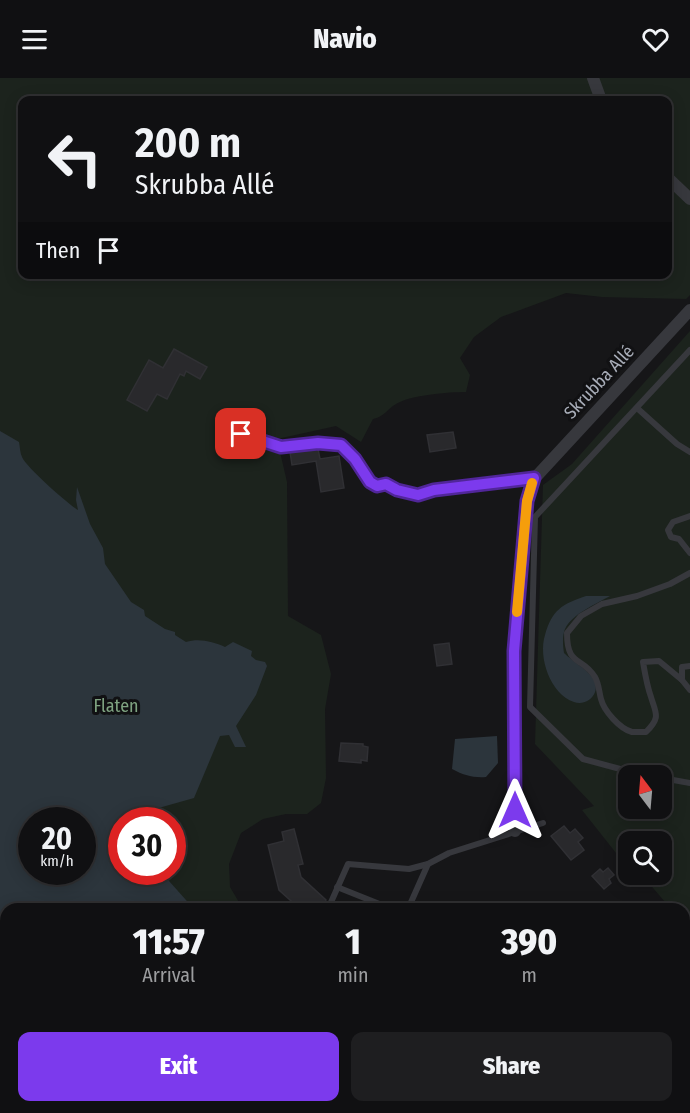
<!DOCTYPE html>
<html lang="en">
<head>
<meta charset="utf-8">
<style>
	body { margin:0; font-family:"Fira Sans Condensed",sans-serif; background:#1e1e20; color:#f1f3f6; height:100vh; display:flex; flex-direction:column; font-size:22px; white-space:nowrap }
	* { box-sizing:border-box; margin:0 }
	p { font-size:20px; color:#9c9d9f }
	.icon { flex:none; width:33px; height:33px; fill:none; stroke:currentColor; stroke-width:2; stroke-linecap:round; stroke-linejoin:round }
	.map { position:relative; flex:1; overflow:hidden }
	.sheet { position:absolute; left:0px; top:825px; width:690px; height:210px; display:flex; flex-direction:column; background:#101012; border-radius:18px 18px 0 0; box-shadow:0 3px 15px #0003,0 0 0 2px #303032 }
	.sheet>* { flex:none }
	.guide { position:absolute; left:18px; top:18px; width:654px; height:183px; border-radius:12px; box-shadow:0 3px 15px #0003,0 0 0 2px #303032; background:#101012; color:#f1f3f6; overflow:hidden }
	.needle { width:39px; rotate:344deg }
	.buttons { position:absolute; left:618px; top:687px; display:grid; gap:12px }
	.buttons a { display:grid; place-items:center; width:54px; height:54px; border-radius:12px; background:#101012; box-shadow:0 3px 15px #0003,0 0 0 2px #303032; font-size:30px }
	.speed { position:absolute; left:18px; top:729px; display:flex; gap:12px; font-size:30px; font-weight:700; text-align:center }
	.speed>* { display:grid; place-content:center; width:78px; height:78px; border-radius:50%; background:#101012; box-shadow:0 3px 15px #0003,0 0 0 2px #303032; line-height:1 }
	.speed small { font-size:15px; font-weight:400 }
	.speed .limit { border:9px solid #d22; background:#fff; color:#111 }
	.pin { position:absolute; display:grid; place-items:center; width:51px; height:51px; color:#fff; margin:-26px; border-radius:12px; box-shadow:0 3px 9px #0006 }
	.me { position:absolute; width:66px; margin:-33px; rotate:0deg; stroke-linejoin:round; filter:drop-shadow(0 0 4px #0008) }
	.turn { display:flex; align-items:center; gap:21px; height:126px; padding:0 18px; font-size:27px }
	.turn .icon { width:78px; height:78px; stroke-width:2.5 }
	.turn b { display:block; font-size:42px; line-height:51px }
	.then { display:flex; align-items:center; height:57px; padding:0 18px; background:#0003; gap:12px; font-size:22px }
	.eta { display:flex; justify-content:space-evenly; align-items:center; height:102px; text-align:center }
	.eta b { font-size:36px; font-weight:800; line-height:42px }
	.primary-button { display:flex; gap:12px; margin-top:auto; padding:12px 18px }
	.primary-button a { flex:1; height:69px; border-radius:12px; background:#7c3aed; color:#fff; font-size:24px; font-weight:800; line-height:69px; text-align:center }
	.primary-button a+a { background:#1e1e20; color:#f1f3f6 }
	header { display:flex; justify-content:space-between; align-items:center; height:78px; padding:0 18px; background:#101012; font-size:27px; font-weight:800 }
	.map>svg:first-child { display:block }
</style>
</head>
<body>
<header><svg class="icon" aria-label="menu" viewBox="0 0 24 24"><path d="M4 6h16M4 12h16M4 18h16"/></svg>Navio<svg class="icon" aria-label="heart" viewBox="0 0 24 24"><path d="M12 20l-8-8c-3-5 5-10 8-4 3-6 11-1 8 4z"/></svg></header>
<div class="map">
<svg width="690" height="1035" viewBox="0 0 690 1035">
	<rect width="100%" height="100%" fill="#161618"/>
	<g fill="#1c231d" fill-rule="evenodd">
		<path d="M 0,0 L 690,0 L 690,217 L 686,221 L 602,219 L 566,215 L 501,239 L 474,259 L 460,280 L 470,297 L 466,314 C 449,314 410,317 396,326 C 387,331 384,339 373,341 L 361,364 L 336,348 L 277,361 L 287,404 L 288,538 L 321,557 L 331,596 L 325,631 L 326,700 L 321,725 L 307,736 L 286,736 L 263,741 L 241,755 L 229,786 L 230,809 L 243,831 L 6,831 L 6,1029 L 535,1029 L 542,1035 L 0,1035 ZM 22,22 L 668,22 L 668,196 L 22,196 ZM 32,742 L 82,742 L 82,794 L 32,794 ZM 122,742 L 172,742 L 172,794 L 122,794 Z"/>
		<path d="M 690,253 L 690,866 L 684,855 L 684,831 L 671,831 L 642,797 L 662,796 L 662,764 L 628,764 L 628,786 L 620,780 L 582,732 L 594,728 L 535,666 L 543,407 L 572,386 ZM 628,698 L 662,698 L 662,730 L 628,730 Z"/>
		<path d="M 690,936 L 690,1023 L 684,1017 L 684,940 Z"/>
	</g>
	<g fill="#2c353c" fill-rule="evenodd">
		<path d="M 0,353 L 19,364 C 20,369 20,375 22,379 C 26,389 68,426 78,432 L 76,422 L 77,409 L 90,446 L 103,470 L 105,486 L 131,524 L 144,532 L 145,538 L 165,551 L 175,554 L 175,557 L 186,564 C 200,560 213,564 225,569 L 233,564 L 252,573 L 251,578 L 256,582 L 265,584 L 267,588 L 256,617 L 236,648 L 246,669 L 235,669 L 229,657 L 220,658 L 194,720 L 155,731 L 156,741 L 152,742 L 122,742 L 122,794 L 161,794 L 194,831 L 6,831 L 6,1029 L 434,1029 L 432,1035 L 0,1035 ZM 32,742 L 82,742 L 82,794 L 32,794 Z"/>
		<path d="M 586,518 L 610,518 C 596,526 572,536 565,551 C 562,558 563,568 564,575 C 572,583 585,590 592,599 C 603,612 589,629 574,624 C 550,616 538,579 545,557 C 552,532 562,526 586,518 Z"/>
		<path d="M 497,658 L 498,685 L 486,699 C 473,700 463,697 452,691 L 455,661 Z"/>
	</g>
	<g fill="#29292c" stroke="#303034" stroke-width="1.5">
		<path d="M 174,271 L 207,289 L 200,301 L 186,293 L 184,298 L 180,296 L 167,321 L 157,316 L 147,333 L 127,322 L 149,282 L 163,290 Z"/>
		<path d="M 453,354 L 456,370 L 430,374 L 427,357 Z"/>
		<path d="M 318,371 L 320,381 L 339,378 L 344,410 L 321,414 L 316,383 L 292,387 L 290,374 Z"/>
		<path d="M 449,565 L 452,586 L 437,588 L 434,567 Z"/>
		<path d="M 341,665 L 363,666 L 363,668 L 368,669 L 367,683 L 361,682 L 361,685 L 339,683 Z"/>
		<path d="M 564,748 L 570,755 L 575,751 L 583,760 L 578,764 L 584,772 L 571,782 L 551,758 Z"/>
		<path d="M 294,751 L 303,786 L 298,787 L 301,799 L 326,822 L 322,831 L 300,831 L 279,812 L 268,767 L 284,763 L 282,754 Z"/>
		<path d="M 608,790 L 614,797 L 609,801 L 611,805 L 604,811 L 592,798 L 600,791 L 603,794 Z"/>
	</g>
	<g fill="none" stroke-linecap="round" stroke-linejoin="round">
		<g stroke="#37383d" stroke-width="6">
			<path d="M 637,330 L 677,366 L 690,374"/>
			<path d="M 241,356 C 254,360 269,368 282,369 C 301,370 320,362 339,367 C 357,372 362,399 377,408 L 386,406 C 403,416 414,418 434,412 L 534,401"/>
			<path d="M 690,438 L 673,444 L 668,452 L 671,459 L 679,461 L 690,475"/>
			<path d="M 690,588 L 682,589 L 682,602 L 690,612"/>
			<path d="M 682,602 L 659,583 L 643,584 C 645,596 647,608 651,619 C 656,636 661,639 646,654 C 642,654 637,654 632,654 C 620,651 604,633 601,621 C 599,614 599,606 595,599 C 582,578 567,589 567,555 L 581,538 L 602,526 L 637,518 L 670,506 L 690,495"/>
			<path d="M 651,698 L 624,692 L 583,681 L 530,629 L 535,439 L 690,272"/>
			<path d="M 662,700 L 690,705"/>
			<path d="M 337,809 L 392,831"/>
			<path d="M 328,831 L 348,786 L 409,791 L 428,786 L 449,775 L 543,745"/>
			<path d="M 408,831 L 428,786"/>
		</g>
		<g stroke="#37383d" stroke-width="12">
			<path d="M 593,0 L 601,22"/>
			<path d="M 668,100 L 690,121"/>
			<path d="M 515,753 L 514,572 L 527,423 L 534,401 L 690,232"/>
		</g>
	</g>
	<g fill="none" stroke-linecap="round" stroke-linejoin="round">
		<defs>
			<path id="route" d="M 241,356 L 281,369 L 318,365 L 341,367 L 355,381 L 370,404 L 377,408 L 386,406 L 397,412 L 418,417 L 434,412 L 534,400 L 527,423 L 514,573 L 515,732"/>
		</defs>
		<use href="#route" stroke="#51269a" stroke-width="15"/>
		<use href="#route" stroke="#7c3aed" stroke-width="10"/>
		<path stroke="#f59e0b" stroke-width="10" d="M 517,534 L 527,423 L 532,405"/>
	</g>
	<g text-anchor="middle" stroke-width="6" stroke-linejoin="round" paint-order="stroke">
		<g font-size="18" fill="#a8adb8" stroke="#111113">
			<text transform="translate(599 304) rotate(-47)" y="6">Skrubba Allé</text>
		</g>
		<g font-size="18" fill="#7fa381" stroke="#111113">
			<text x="116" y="634">Flaten</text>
		</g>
	</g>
</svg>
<div class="buttons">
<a><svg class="needle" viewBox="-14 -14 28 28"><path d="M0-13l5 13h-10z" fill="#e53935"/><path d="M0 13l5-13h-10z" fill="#9c9d9f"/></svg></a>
<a><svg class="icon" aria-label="search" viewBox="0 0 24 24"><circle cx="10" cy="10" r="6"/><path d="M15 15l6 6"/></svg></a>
</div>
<div class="speed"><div>20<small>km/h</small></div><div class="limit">30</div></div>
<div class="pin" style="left:241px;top:356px;background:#d93025"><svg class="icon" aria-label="arrive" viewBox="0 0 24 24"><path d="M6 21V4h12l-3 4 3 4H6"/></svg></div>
<svg class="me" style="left:515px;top:732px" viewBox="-20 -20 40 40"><path d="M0-17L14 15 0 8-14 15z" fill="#7c3aed" stroke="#fff" stroke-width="4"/></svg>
<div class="guide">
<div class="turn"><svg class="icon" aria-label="left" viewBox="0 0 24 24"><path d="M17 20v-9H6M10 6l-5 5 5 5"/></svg><div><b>200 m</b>Skrubba Allé</div></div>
<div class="then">Then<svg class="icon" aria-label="arrive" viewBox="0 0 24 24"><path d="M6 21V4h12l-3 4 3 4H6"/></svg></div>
</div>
<section class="sheet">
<div class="eta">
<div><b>11:57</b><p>Arrival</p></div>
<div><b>1</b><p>min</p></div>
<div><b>390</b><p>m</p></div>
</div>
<div class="primary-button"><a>Exit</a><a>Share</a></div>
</section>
</div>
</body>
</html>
